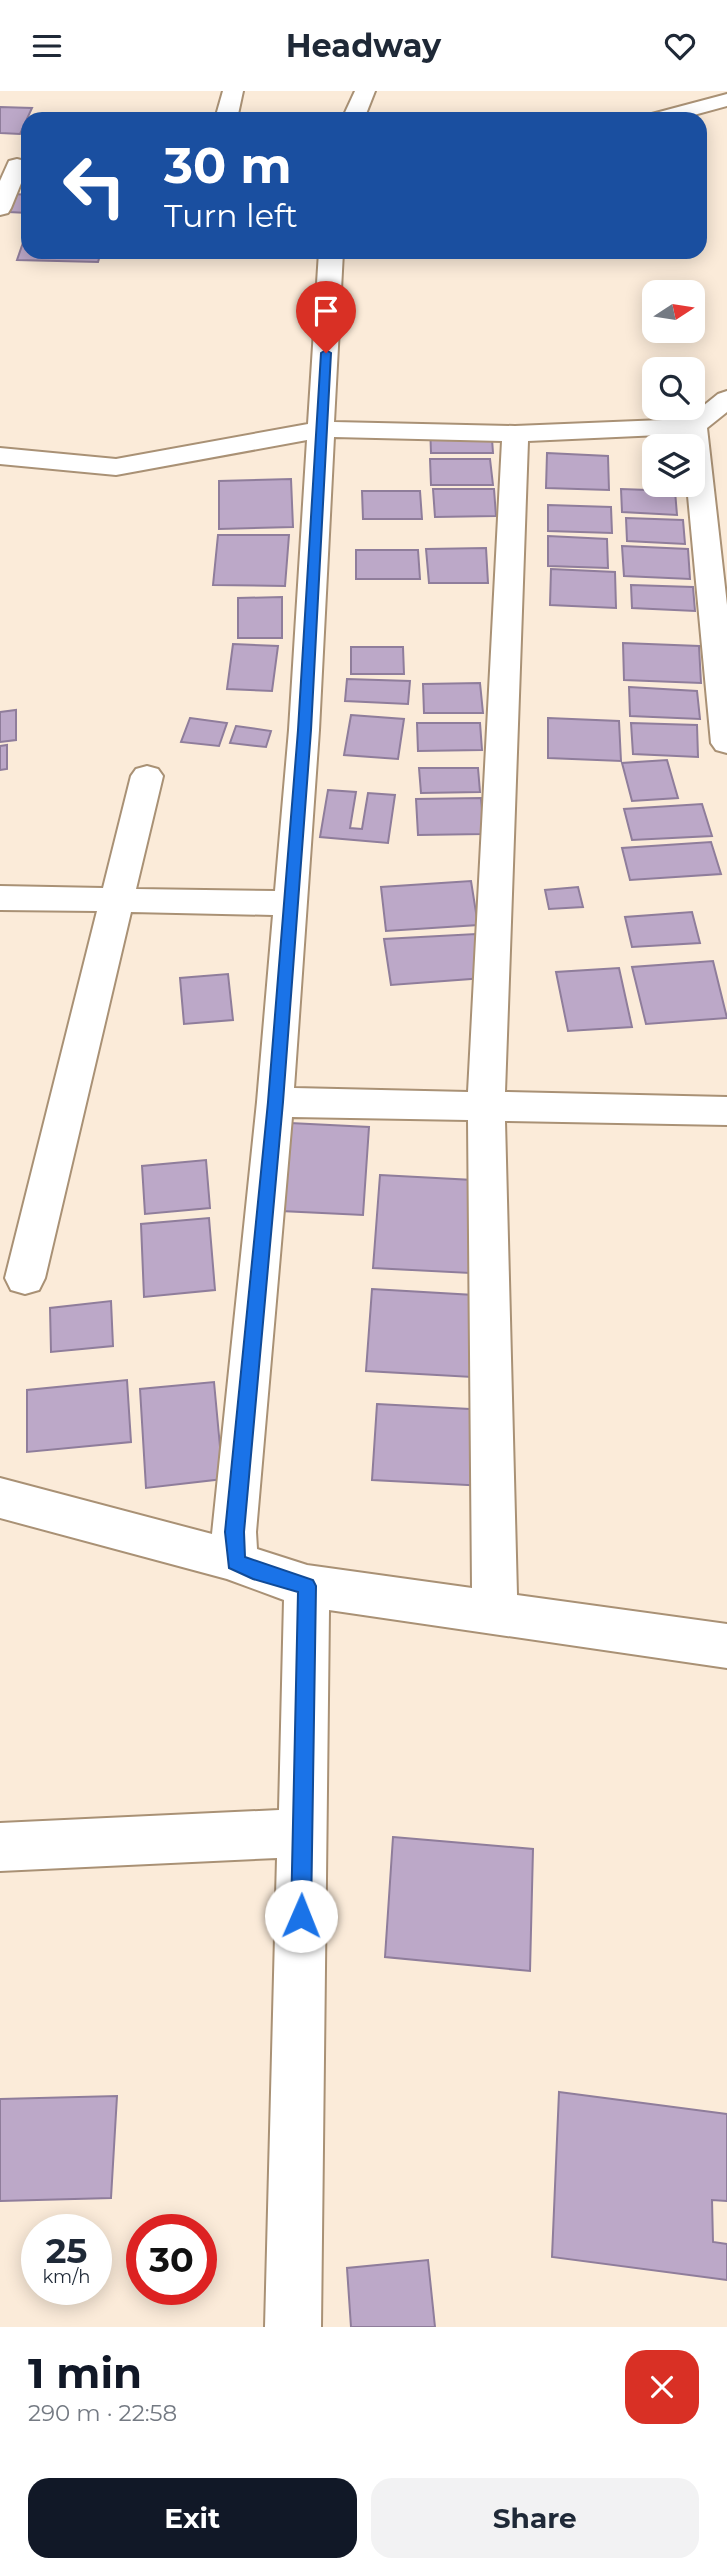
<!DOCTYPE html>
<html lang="en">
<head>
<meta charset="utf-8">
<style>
	body { margin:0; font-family:Montserrat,sans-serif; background:#f2f2f3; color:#1f2937; height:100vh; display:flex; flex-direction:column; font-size:26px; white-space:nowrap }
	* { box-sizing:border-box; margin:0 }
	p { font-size:23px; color:#747a83 }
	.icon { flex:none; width:38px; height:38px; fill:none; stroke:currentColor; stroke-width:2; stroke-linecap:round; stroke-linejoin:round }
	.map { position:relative; height:2236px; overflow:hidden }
	.sheet { display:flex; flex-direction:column; background:#fff; flex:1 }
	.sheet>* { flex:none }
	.banner { position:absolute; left:21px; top:21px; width:686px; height:147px; border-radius:21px; box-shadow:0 4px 18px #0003; background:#1a4fa0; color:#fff; overflow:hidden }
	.needle { width:46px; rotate:78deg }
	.buttons { position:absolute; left:642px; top:189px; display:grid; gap:14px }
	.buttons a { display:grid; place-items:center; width:63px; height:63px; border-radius:14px; background:#fff; box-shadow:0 4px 18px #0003; font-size:35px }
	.speed { position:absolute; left:21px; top:2123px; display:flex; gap:14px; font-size:35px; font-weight:700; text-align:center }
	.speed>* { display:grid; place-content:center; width:91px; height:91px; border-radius:50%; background:#fff; box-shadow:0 4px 18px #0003; line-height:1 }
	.speed small { font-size:18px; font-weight:400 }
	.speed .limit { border:10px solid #d22; background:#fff; color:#111 }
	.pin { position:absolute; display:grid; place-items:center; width:60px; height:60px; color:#fff; margin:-72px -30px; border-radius:50% 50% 50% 0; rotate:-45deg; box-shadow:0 0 7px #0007 }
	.pin .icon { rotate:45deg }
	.me { position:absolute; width:77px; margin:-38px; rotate:1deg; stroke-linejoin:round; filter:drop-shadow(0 0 5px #0008) }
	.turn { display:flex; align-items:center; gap:24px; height:147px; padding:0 28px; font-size:32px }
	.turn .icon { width:91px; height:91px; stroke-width:2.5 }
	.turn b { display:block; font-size:49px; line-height:60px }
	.round { display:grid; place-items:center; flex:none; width:74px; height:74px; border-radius:21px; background:#f2f2f3 }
	.overview { display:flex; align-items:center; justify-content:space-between; height:119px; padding:0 28px }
	h1 { font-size:42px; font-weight:700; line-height:52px; color:#111827 }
	.action { display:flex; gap:14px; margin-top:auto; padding:14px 28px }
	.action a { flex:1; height:80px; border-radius:21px; background:#111827; color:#fff; font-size:28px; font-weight:700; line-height:80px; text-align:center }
	.action a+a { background:#f2f2f3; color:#1f2937 }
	header { display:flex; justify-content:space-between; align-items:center; height:91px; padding:0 28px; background:#fff; font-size:32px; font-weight:700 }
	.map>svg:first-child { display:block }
</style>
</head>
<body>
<header><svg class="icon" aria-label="menu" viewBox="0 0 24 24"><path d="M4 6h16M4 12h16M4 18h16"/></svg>Headway<svg class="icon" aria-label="heart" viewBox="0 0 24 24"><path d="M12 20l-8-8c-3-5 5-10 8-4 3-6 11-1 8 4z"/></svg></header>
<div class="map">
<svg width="727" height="2236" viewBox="0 0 727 2236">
	<rect width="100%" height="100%" fill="#fbebd9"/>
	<g fill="#bca8c8" stroke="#8f7d9b" stroke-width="2">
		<path d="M 0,16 L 32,17 L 20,43 L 0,42 Z"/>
		<path d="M 15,103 L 28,104 L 28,122 L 9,121 Z"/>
		<path d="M 28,137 L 28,161 L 101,161 L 98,171 L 17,169 Z"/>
		<path d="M 430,334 L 491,334 L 493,362 L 431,362 Z"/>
		<path d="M 547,362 L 608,365 L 609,399 L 546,397 Z"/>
		<path d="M 430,368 L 490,368 L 493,394 L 431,394 Z"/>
		<path d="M 291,388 L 293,436 L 219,438 L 219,390 Z"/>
		<path d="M 433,398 L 494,398 L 496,425 L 435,426 Z"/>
		<path d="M 621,398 L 675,400 L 677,424 L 622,421 Z"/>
		<path d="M 362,400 L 420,400 L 422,428 L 363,428 Z"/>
		<path d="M 548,414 L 611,416 L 612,442 L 548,440 Z"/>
		<path d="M 626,427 L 683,429 L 685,453 L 627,450 Z"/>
		<path d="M 218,444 L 289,444 L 285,495 L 213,494 Z"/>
		<path d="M 548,445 L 607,448 L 608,477 L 548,475 Z"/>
		<path d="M 622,455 L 688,458 L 690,488 L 624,485 Z"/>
		<path d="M 486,457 L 488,492 L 429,492 L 426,458 Z"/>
		<path d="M 356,459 L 418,459 L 420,488 L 356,488 Z"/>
		<path d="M 551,478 L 615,481 L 616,517 L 550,514 Z"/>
		<path d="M 631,494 L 693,496 L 695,520 L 632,517 Z"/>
		<path d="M 282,506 L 282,547 L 238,547 L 238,507 Z"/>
		<path d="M 623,552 L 699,555 L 701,592 L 624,589 Z"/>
		<path d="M 233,553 L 278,555 L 272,600 L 227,598 Z"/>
		<path d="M 351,556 L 403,556 L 404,583 L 351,583 Z"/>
		<path d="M 347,588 L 410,590 L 408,613 L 345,610 Z"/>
		<path d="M 480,592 L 483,622 L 424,622 L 423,593 Z"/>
		<path d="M 629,596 L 697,600 L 700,628 L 630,625 Z"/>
		<path d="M 16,619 L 16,649 L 0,651 L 0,621 Z"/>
		<path d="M 351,624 L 404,628 L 398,668 L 344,664 Z"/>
		<path d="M 190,627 L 227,632 L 219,655 L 181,651 Z"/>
		<path d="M 548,627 L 619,630 L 621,670 L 548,667 Z"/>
		<path d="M 417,632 L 480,632 L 482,659 L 418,660 Z"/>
		<path d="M 631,632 L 697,634 L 698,666 L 633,663 Z"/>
		<path d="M 236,635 L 271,640 L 266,656 L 230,652 Z"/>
		<path d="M 7,654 L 7,678 L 0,679 L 0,655 Z"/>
		<path d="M 667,669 L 678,707 L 632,710 L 622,672 Z"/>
		<path d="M 419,677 L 478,677 L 480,701 L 421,702 Z"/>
		<path d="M 328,699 L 356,701 L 350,737 L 362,738 L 368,702 L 395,704 L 388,752 L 320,746 Z"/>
		<path d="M 481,707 L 484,743 L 418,744 L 416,708 Z"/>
		<path d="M 702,713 L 712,745 L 632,749 L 624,718 Z"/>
		<path d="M 711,751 L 721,783 L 630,789 L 622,757 Z"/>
		<path d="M 471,790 L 478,834 L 386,840 L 381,796 Z"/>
		<path d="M 578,796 L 583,816 L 549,818 L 545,799 Z"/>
		<path d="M 692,821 L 700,852 L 632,856 L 625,826 Z"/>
		<path d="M 476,843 L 484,887 L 391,894 L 384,848 Z"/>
		<path d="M 713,870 L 727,927 L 646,933 L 632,876 Z"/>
		<path d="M 619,877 L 632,936 L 568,940 L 556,881 Z"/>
		<path d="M 228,883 L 233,929 L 184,933 L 180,887 Z"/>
		<path d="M 290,1032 L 369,1036 L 363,1124 L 281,1120 Z"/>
		<path d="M 206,1069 L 210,1117 L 145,1123 L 142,1075 Z"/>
		<path d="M 380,1084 L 473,1089 L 470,1182 L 373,1177 Z"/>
		<path d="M 209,1127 L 215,1199 L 144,1206 L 141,1133 Z"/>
		<path d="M 372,1198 L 474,1204 L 472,1286 L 366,1280 Z"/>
		<path d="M 111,1210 L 113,1255 L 51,1261 L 50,1217 Z"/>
		<path d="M 127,1289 L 131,1351 L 27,1361 L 27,1299 Z"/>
		<path d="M 214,1291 L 223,1388 L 146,1397 L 140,1298 Z"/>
		<path d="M 377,1313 L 488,1319 L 486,1395 L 372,1389 Z"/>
		<path d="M 393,1746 L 533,1758 L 530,1880 L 385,1866 Z"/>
		<path d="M 559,2001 L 727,2023 L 727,2110 L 712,2109 L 713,2151 L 727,2153 L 727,2189 L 552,2166 Z"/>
		<path d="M 117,2005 L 111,2107 L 0,2110 L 0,2008 Z"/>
		<path d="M 428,2169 L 435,2236 L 351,2236 L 347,2177 Z"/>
	</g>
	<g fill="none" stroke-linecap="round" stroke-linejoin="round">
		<defs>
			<g id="minor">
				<path d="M 223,0 L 243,0 L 237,28 L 215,28 Z"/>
				<path d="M 355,0 L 375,0 L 364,28 L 342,28 Z"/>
				<path d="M 727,3 L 727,15 L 679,28 L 644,28 L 648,24 Z"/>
				<path d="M 17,68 L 25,70 L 28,75 L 11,117 L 8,122 L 0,124 L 0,90 L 9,70 Z"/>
				<path d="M 319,161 L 343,161 L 334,331 L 515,335 L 687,328 L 718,303 L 727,300 L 727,321 L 707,337 L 727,514 L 727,662 L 716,659 L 711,652 L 687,394 L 693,394 L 693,355 L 683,355 L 682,343 L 528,350 L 505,1001 L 727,1006 L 727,1034 L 505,1030 L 517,1504 L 727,1533 L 727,1577 L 329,1519 L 321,2236 L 265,2236 L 277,1767 L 0,1780 L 0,1732 L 279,1719 L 284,1509 L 227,1488 L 0,1427 L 0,1387 L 212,1443 L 257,1011 L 273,824 L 131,821 L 45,1187 L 39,1199 L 25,1203 L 11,1199 L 5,1187 L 97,820 L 0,819 L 0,795 L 103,797 L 131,685 L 136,678 L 147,675 L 158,678 L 163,685 L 136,798 L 275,800 L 289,639 L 307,349 L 116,384 L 0,373 L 0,357 L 116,368 L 308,333 ZM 334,346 L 502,350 L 468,1001 L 294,997 L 319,639 ZM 292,1026 L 468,1029 L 472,1497 L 307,1474 L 257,1458 L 256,1441 Z"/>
			</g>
		</defs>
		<use href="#minor" stroke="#a99175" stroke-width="4"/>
		<use href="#minor" fill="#fff" fill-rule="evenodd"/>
	</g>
	<path fill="#1a73e8" stroke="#114b97" stroke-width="2" d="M 326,259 L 331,262 L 311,639 L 283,1011 L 244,1441 L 245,1466 L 313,1489 L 316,1495 L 311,1825 L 308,1832 L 301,1835 L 294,1832 L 291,1825 L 298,1501 L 253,1488 L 229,1477 L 225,1441 L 268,1011 L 298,639 L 321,262 Z"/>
</svg>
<div class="buttons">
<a><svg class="needle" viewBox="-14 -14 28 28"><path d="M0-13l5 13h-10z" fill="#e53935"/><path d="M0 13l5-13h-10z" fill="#747a83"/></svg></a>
<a><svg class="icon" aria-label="search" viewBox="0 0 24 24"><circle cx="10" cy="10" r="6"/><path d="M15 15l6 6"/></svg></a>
<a><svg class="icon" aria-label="layers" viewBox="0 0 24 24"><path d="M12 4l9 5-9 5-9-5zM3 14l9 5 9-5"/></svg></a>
</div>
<div class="speed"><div>25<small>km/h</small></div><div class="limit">30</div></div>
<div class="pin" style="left:326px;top:262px;background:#d93025"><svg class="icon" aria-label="arrive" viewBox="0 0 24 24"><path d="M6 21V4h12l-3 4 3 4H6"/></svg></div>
<svg class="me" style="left:301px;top:1825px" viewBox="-20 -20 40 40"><circle r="19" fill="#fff"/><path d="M0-13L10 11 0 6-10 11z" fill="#1a73e8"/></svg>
<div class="banner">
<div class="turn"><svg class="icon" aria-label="left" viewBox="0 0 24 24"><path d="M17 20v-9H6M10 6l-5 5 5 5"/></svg><div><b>30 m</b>Turn left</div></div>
</div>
</div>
<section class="sheet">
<div class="overview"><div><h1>1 min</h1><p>290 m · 22:58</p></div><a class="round" style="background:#d93025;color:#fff"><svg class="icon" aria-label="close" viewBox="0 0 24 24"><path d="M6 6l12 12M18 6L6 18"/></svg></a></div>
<div class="action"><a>Exit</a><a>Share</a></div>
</section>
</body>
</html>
